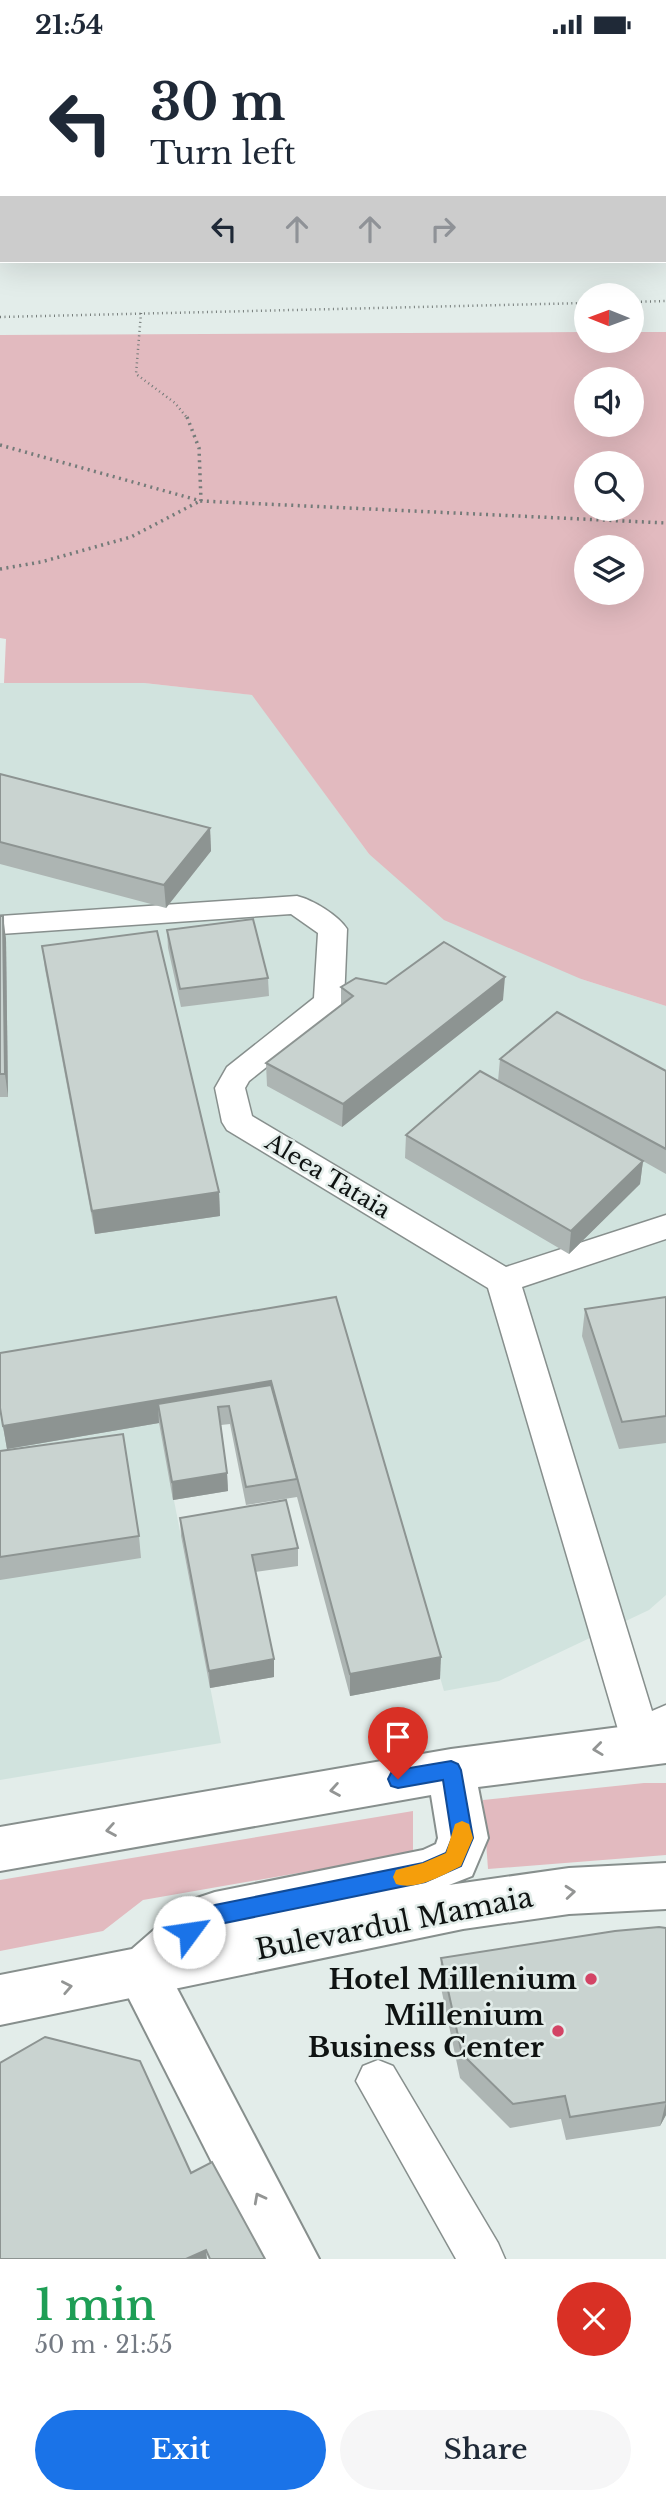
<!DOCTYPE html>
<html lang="en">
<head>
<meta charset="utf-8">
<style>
	body { margin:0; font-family:"Libre Baskerville",serif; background:#f6f6f7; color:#1f2937; height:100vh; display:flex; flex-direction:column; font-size:26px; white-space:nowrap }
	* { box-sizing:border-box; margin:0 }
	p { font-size:23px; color:#747a83 }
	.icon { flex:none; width:38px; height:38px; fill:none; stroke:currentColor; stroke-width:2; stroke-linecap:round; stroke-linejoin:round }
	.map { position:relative; height:2210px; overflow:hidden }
	.details { display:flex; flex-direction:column; background:#fff; flex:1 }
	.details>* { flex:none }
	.hud { position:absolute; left:0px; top:0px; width:667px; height:214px; box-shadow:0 7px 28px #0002; background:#fff; color:#1f2937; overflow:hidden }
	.needle { width:46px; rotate:271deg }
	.buttons { position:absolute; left:574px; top:234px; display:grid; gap:14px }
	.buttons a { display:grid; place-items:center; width:70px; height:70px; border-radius:50%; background:#fff; box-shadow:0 7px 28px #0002; font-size:35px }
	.pin { position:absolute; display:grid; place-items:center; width:60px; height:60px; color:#fff; margin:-72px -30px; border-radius:50% 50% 50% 0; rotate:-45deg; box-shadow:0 0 7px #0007 }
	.pin .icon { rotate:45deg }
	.me { position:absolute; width:77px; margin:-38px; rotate:59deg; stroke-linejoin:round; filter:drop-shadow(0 0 5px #0008) }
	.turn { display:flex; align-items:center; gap:24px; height:147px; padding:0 35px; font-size:32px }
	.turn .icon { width:91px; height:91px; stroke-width:2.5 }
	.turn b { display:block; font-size:49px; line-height:60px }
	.lanes { display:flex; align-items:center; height:66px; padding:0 35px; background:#0003; justify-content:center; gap:35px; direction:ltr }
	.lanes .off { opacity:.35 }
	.round { display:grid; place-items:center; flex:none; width:74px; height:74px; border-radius:37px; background:#f6f6f7 }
	.head { display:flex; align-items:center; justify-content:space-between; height:119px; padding:0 35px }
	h1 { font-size:42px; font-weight:600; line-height:52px; color:#1e9e55 }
	.action { display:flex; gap:14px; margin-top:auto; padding:14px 35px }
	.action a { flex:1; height:80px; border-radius:42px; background:#1a73e8; color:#fff; font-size:28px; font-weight:600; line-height:80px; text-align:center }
	.action a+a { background:#f6f6f7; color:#1f2937 }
	.status { display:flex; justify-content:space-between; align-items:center; height:49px; padding:0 35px; background:#fff; direction:ltr }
	.status svg { height:19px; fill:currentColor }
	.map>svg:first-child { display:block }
</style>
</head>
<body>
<div class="status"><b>21:54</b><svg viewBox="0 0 49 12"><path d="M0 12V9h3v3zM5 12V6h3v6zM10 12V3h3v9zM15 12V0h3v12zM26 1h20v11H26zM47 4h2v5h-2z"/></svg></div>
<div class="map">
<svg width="666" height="2210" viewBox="0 0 666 2210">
	<rect width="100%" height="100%" fill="#e3edea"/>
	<path fill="#d1e3de" d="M 0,634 L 144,634 L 253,646 L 369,805 L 581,930 L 666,957 L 666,1546 L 649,1561 L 499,1632 L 444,1642 L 356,1340 L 159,1374 L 221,1694 L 0,1731 Z"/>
	<g fill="#e2babf" fill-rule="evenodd">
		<path d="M 586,283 L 586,292 L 632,292 L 632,283 L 666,283 L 666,957 L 581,930 L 444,871 L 369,805 L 252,646 L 144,634 L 4,634 L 6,590 L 0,589 L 0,286 ZM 586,331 L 632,331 L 632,376 L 586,376 ZM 586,415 L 632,415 L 632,460 L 586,460 ZM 586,499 L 632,499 L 632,544 L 586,544 Z"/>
		<path d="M 644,1734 L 666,1734 L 666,1806 L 488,1820 L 483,1751 Z"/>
		<path d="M 413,1762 L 413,1804 L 143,1851 L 103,1882 L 0,1902 L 0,1831 Z"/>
	</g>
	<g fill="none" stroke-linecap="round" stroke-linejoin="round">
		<defs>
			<g id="service">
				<path d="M 297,847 C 313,851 338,866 347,880 L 344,953 L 339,960 L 249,1032 L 245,1039 L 252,1067 L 506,1218 L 666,1166 L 666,1190 L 522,1238 L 652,1662 L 666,1656 L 666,1697 C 653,1709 645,1712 628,1706 L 622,1694 L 488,1239 L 227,1081 L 222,1073 L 215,1039 L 227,1018 L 314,949 L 318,884 L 291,865 L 0,885 L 0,867 Z"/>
				<path d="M 378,2011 L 393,2017 L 498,2194 L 505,2210 L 456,2210 L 356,2032 L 363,2017 Z"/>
			</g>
			<path id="minor" d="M 142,1900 L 160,1907 L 319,2210 L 261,2210 L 116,1924 L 124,1907 Z"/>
			<path id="secondary" d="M 666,1672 L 666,1714 L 478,1738 L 488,1789 L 472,1827 L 449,1836 L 569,1819 L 666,1814 L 666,1860 L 569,1865 L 463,1880 L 0,1976 L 0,1926 L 132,1900 L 171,1866 L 197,1849 L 215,1843 L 423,1801 L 436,1795 L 438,1789 L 431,1746 L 0,1822 L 0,1778 L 451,1700 Z"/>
		</defs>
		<use href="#service" stroke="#878f8d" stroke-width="3"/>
		<use href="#minor" stroke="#878f8d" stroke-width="4"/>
		<use href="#secondary" stroke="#878f8d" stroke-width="4"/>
		<g stroke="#747b79" stroke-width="2.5" stroke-dasharray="1 3.5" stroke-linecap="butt">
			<path d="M 632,253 L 666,252"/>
			<path d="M 141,264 L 136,325 L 175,354 L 188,370"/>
			<path d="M 0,268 L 586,254"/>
		</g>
		<g stroke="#747b79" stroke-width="3.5" stroke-dasharray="2 4.5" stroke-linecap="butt">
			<path d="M 187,368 L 199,399 L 201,452"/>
			<path d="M 0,396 L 201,452 L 666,474"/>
			<path d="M 0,520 L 41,513 L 131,488 L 200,452"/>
		</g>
		<use href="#service" fill="#fff" fill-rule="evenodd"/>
		<use href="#minor" fill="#fff" fill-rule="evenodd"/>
		<use href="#secondary" fill="#fff" fill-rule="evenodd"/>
	</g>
	<g fill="#adb5b3">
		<path d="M 0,725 L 210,779 L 211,802 L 166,859 L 0,815 Z"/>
		<path d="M 0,867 L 6,890 L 8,1048 L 0,1048 Z"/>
		<path d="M 167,881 L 268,929 L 269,947 L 181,958 L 168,899 Z"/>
		<path d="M 42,897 L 219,1143 L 220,1167 L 95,1185 L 45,920 Z"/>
		<path d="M 386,935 L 503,951 L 342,1078 L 267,1037 L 266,1014 L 341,956 L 341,938 Z"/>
		<path d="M 500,1010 L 666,1022 L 666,1125 L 643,1112 L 640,1135 L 569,1205 L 405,1109 L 406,1086 L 498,1032 Z"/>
		<path d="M 336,1248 L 440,1630 L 350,1647 L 297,1448 L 246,1456 L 230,1375 L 221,1376 L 227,1424 L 228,1442 L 173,1451 L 159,1374 L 7,1400 L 0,1361 Z"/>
		<path d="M 666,1248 L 666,1394 L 619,1400 L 582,1287 L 585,1260 Z"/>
		<path d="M 0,1402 L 139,1487 L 141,1509 L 0,1531 Z"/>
		<path d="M 180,1469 L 298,1499 L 298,1517 L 255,1523 L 274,1610 L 274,1628 L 210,1639 L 181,1487 Z"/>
		<path d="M 666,1879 L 666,2066 L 660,2077 L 566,2091 L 561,2070 L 510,2079 L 460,2029 L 440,1934 L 441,1909 Z"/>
	</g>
	<g fill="#8d9492">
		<path d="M 210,779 L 211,802 L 166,859 L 164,836 Z"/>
		<path d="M 3,867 L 6,890 L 8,1048 L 5,1025 Z"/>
		<path d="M 505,928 L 503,951 L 342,1078 L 343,1055 Z"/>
		<path d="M 643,1112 L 640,1135 L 569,1205 L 571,1182 Z"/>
		<path d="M 219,1143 L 220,1167 L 95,1185 L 92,1162 Z"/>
		<path d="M 271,1332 L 272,1355 L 229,1357 L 158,1355 L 159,1374 L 7,1400 L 3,1377 Z"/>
		<path d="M 227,1424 L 228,1442 L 173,1451 L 172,1433 Z"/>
		<path d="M 441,1608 L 440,1630 L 350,1647 L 350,1625 Z"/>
		<path d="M 274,1610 L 274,1628 L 210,1639 L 209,1622 Z"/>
		<path d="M 666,2052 L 666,2066 L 660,2077 L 666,2053 Z"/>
		<path d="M 206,2201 L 207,2210 L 186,2210 Z"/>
	</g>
	<g fill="#c9d3d0" stroke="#8d9492" stroke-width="2">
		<path d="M 0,725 L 210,779 L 164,836 L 0,793 Z"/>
		<path d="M 0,867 L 3,867 L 5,1025 L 0,1025 Z"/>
		<path d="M 253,870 L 268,929 L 180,940 L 167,881 Z"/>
		<path d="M 157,882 L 219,1143 L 92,1162 L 42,897 Z"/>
		<path d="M 444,893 L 505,928 L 343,1055 L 266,1014 L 353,947 L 341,938 L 356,929 L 386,935 Z"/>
		<path d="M 557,963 L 666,1022 L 666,1100 L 500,1010 Z"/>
		<path d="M 480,1022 L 643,1112 L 571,1182 L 406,1086 Z"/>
		<path d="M 336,1248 L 441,1608 L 350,1625 L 271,1332 L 3,1377 L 0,1359 L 0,1304 Z"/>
		<path d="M 666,1248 L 666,1367 L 622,1373 L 585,1260 Z"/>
		<path d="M 271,1336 L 297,1430 L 246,1438 L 229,1357 L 218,1358 L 227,1424 L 172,1433 L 158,1355 Z"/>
		<path d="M 123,1385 L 139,1487 L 0,1508 L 0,1402 Z"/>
		<path d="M 286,1451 L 298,1499 L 252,1506 L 274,1610 L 209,1622 L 180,1469 Z"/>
		<path d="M 659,1878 L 666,1879 L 666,2053 L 570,2068 L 565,2047 L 513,2055 L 462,2005 L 441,1909 L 615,1882 Z"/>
		<path d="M 45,1988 L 140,2012 L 191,2124 L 212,2113 L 265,2210 L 210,2210 L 206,2201 L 186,2210 L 0,2210 L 0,2014 Z"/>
	</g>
	<defs><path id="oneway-chevron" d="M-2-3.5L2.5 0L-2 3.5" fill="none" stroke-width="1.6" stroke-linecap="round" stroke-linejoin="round" transform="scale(1.75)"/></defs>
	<g stroke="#939594">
		<use href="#oneway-chevron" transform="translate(598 1700) rotate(173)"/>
		<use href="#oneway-chevron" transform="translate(335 1741) rotate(170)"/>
		<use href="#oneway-chevron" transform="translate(111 1781) rotate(170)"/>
		<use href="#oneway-chevron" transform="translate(570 1843) rotate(-5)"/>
		<use href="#oneway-chevron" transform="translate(67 1938) rotate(-11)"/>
		<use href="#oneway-chevron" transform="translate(259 2149) rotate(-118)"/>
	</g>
	<path fill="#1a73e8" stroke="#114b97" stroke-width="2" d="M 451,1712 L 458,1715 L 461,1721 L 473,1789 L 461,1817 L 425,1833 L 220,1875 L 189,1893 L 181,1890 L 178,1883 L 181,1876 L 215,1856 L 423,1814 L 446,1804 L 452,1789 L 443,1731 L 398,1739 L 391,1737 L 388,1730 L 391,1724 L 398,1721 Z"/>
	<path fill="#f59e0b" d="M 462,1772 L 469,1775 L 473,1789 L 461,1817 C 443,1826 416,1842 396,1835 L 393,1828 L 396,1821 L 423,1814 L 446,1804 L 455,1775 Z"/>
	<g fill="#d34465" stroke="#e3edea" stroke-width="2.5">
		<circle cx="591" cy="1930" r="7"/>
		<circle cx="558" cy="1982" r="7"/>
	</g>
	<g text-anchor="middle" stroke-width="5" stroke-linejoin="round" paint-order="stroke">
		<g font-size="23" fill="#0f1312" stroke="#e3edea">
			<text transform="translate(328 1127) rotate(31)" y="8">Aleea Tataia</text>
		</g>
		<g font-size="28" fill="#0f1312" stroke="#e3edea">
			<text transform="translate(394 1874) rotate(-11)" y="10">Bulevardul Mamaia</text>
		</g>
		<g font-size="28" font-weight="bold" fill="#0f1312" stroke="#e3edea" text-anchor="end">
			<text x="577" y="1940">Hotel Millenium</text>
			<text x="544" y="1976">Millenium<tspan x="544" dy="32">Business Center</tspan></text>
		</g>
	</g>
</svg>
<div class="buttons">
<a><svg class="needle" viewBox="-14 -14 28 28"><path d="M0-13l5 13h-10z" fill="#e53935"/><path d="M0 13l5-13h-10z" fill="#747a83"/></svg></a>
<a><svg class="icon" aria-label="sound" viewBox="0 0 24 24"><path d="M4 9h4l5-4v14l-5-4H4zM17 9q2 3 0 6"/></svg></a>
<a><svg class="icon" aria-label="search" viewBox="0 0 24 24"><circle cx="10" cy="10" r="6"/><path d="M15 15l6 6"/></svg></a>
<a><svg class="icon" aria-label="layers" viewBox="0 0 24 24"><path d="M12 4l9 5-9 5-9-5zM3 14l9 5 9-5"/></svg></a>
</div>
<div class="pin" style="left:398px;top:1730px;background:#d93025"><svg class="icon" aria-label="arrive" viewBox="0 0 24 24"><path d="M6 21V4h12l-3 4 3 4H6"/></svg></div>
<svg class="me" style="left:189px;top:1883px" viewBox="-20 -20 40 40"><circle r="19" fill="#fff"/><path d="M0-13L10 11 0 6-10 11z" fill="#1a73e8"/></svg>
<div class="hud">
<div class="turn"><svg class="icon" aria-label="left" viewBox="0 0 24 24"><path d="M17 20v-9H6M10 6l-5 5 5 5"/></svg><div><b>30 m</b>Turn left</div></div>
<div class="lanes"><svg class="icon" aria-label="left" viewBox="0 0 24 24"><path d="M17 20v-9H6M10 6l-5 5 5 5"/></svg><svg class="icon off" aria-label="ahead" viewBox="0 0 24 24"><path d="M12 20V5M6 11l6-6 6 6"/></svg><svg class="icon off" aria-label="ahead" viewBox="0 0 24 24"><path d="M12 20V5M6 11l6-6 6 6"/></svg><svg class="icon off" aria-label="right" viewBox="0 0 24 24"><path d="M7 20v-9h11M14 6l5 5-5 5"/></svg></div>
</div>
</div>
<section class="details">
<div class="head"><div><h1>1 min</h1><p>50 m · 21:55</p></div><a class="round" style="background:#d93025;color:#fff"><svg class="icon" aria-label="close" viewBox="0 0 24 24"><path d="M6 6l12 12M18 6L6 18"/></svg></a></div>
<div class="action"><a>Exit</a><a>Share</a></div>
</section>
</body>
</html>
